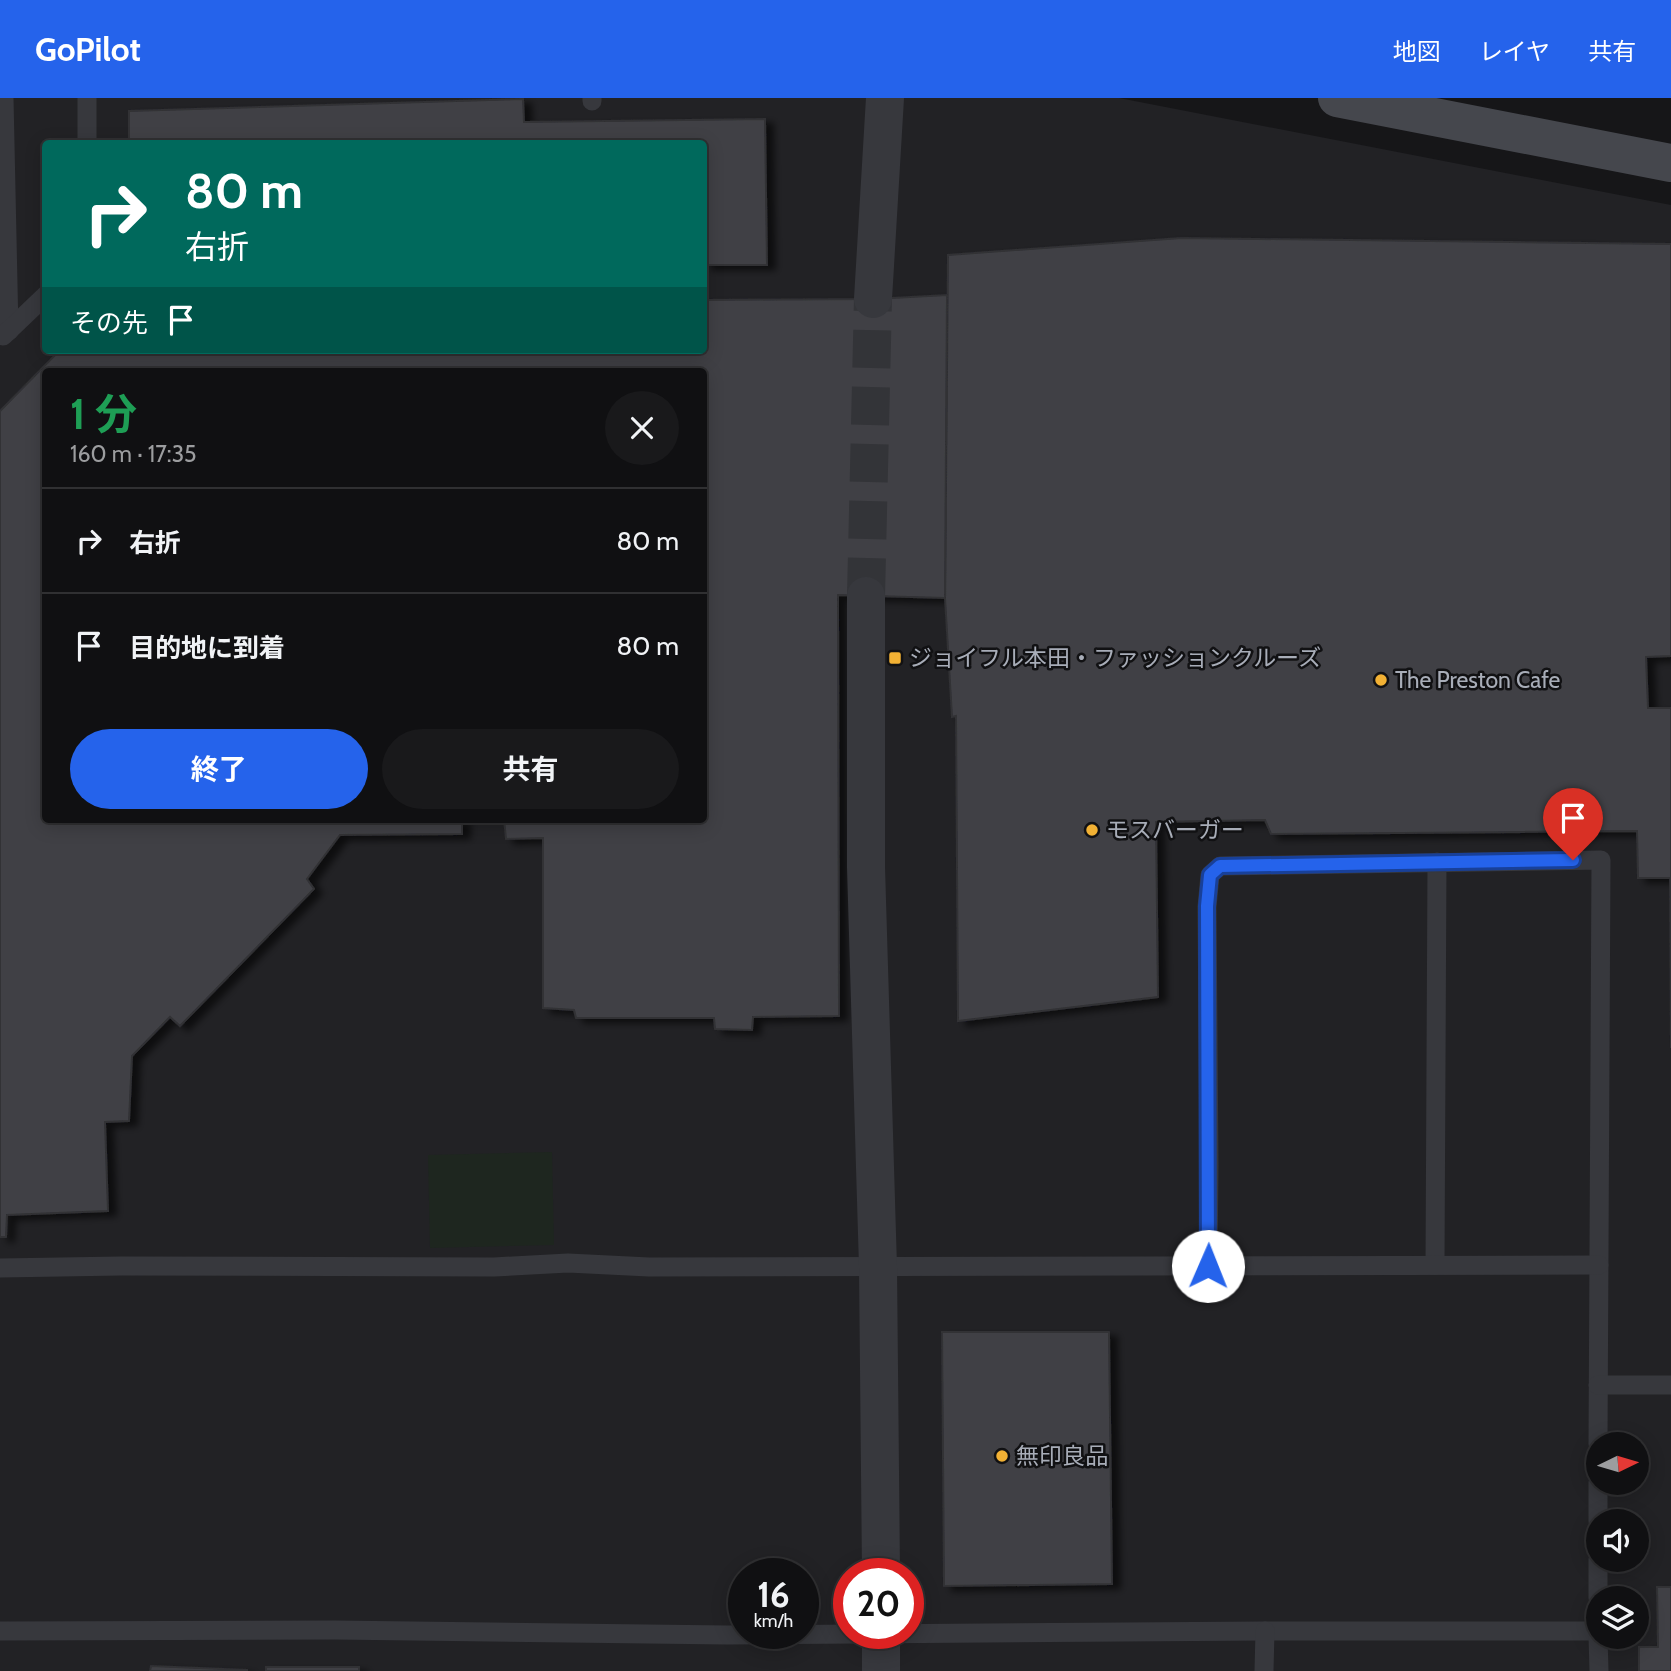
<!DOCTYPE html>
<html lang="ja">
<head>
<meta charset="utf-8">
<style>
	body { margin:0; font-family:Cabin,"Noto Sans JP",sans-serif; background:#19191b; color:#f1f3f6; height:100vh; display:flex; flex-direction:column; font-size:26px; white-space:nowrap }
	* { box-sizing:border-box; margin:0 }
	p { font-size:23px; color:#9c9d9f }
	.icon { flex:none; width:38px; height:38px; fill:none; stroke:currentColor; stroke-width:2; stroke-linecap:round; stroke-linejoin:round }
	.map { position:relative; flex:1; overflow:hidden }
	.side { position:absolute; left:42px; top:270px; width:665px; height:455px; display:flex; flex-direction:column; background:#101012; border-radius:7px; box-shadow:0 4px 18px #0003,0 0 0 2px #303032 }
	.side>* { flex:none }
	.hud { position:absolute; left:42px; top:42px; width:665px; height:214px; border-radius:7px; box-shadow:0 4px 18px #0003,0 0 0 2px #303032; background:#00695c; color:#fff; overflow:hidden }
	.needle { width:46px; rotate:85deg }
	.buttons { position:absolute; left:1586px; top:1334px; display:grid; gap:14px }
	.buttons a { display:grid; place-items:center; width:63px; height:63px; border-radius:50%; background:#101012; box-shadow:0 4px 18px #0003,0 0 0 2px #303032; font-size:35px }
	.speed { position:absolute; left:728px; top:1460px; display:flex; gap:14px; font-size:35px; font-weight:700; text-align:center }
	.speed>* { display:grid; place-content:center; width:91px; height:91px; border-radius:50%; background:#101012; box-shadow:0 4px 18px #0003,0 0 0 2px #303032; line-height:1 }
	.speed small { font-size:18px; font-weight:400 }
	.speed .limit { border:10px solid #d22; background:#fff; color:#111 }
	.pin { position:absolute; display:grid; place-items:center; width:60px; height:60px; color:#fff; margin:-72px -30px; border-radius:50% 50% 50% 0; rotate:-45deg; box-shadow:0 0 7px #0007 }
	.pin .icon { rotate:45deg }
	.me { position:absolute; width:77px; margin:-38px; rotate:1deg; stroke-linejoin:round; filter:drop-shadow(0 0 5px #0008) }
	.turn { display:flex; align-items:center; gap:24px; height:147px; padding:0 28px; font-size:32px }
	.turn .icon { width:91px; height:91px; stroke-width:2.5 }
	.turn b { display:block; font-size:49px; line-height:60px }
	.then { display:flex; align-items:center; height:66px; padding:0 28px; background:#0003; gap:14px; font-size:26px }
	.round { display:grid; place-items:center; flex:none; width:74px; height:74px; border-radius:37px; background:#19191b }
	.headline { display:flex; align-items:center; justify-content:space-between; height:119px; padding:0 28px }
	h1 { font-size:42px; font-weight:700; line-height:52px; color:#1e9e55 }
	.cta { display:flex; gap:14px; margin-top:auto; padding:14px 28px }
	.cta a { flex:1; height:80px; border-radius:42px; background:#2563eb; color:#fff; font-size:28px; font-weight:700; line-height:80px; text-align:center }
	.cta a+a { background:#19191b; color:#f1f3f6 }
	ul { padding:0; list-style:none }
	li { display:flex; align-items:center; gap:21px; height:105px; padding:0 28px; border-top:2px solid #303032 }
	li div { flex:1 }
	li b { display:block; font-size:26px }
	li em { font-style:normal }
	header { display:flex; align-items:center; gap:42px; box-sizing:border-box; height:98px; padding:0 35px; background:#2563eb; color:#fff }
	header strong { font-size:33px }
	nav { display:flex; gap:38px; margin-inline-start:auto; font-size:24px }
	.map>svg:first-child { display:block }
</style>
</head>
<body>
<header>
<strong>GoPilot</strong>
<nav><a>地図</a><a>レイヤ</a><a>共有</a></nav>
</header>
<div class="map">
<svg width="1671" height="1573" viewBox="0 0 1671 1573">
	<defs>
		<filter id="shadow"><feDropShadow dx="8" dy="4.5" stdDeviation="3.5" flood-color="#0009"/></filter>
	</defs>
	<rect width="100%" height="100%" fill="#161618"/>
	<path fill="#222225" fill-rule="evenodd" d="M 0,0 L 1119,0 L 1671,107 L 1671,1573 L 0,1573 ZM 46,46 L 704,46 L 704,252 L 46,252 ZM 46,273 L 704,273 L 704,721 L 46,721 ZM 1598,1346 L 1636,1346 L 1636,1384 L 1598,1384 ZM 1598,1423 L 1636,1423 L 1636,1461 L 1598,1461 ZM 744,1475 L 803,1475 L 803,1535 L 744,1535 ZM 849,1475 L 908,1475 L 908,1535 L 849,1535 ZM 1598,1500 L 1636,1500 L 1636,1538 L 1598,1538 Z"/>
	<path fill="#1e261f" d="M 552,1054 L 554,1147 L 430,1150 L 428,1057 Z"/>
	<g fill="#404145" stroke="#303034" stroke-width="2" filter="url(#shadow)">
		<path d="M 523,1 L 524,24 L 765,21 L 767,167 L 704,167 L 704,46 L 129,46 L 129,13 Z"/>
		<path d="M 1181,140 L 1671,146 L 1671,558 L 1646,559 L 1648,610 L 1671,610 L 1671,950 L 1670,780 L 1638,780 L 1637,733 L 1271,736 L 1265,722 L 1156,724 L 1158,899 L 958,923 L 956,618 L 952,619 L 945,500 L 948,157 Z"/>
		<path d="M 947,197 L 945,500 L 838,497 L 839,918 L 753,919 L 752,932 L 715,931 L 714,920 L 576,920 L 574,912 L 543,910 L 543,740 L 506,741 L 504,721 L 704,721 L 704,273 L 46,273 L 46,721 L 462,721 L 462,736 L 340,737 L 307,781 L 314,791 L 180,928 L 170,919 L 132,958 L 129,1023 L 105,1024 L 108,1113 L 7,1117 L 6,1139 L 0,1139 L 0,313 L 60,252 L 704,252 L 704,202 L 873,201 Z"/>
		<path d="M 942,1234 L 1109,1234 L 1112,1486 L 944,1488 Z"/>
		<path d="M 1657,1489 L 1671,1489 L 1671,1573 L 1639,1573 L 1639,1549 L 1658,1549 Z"/>
		<path d="M 151,1568 L 247,1572 L 247,1573 L 150,1573 Z"/>
		<rect x="266" y="1569" width="93" height="4"/>
	</g>
	<g fill="none" stroke-linecap="round" stroke-linejoin="round">
		<path stroke="#333438" stroke-width="38" stroke-dasharray="38 19" stroke-linecap="butt" d="M 866,498 L 873,201"/>
		<g stroke="#37383d" stroke-width="19">
			<path d="M 4,0 L 9,233"/>
			<path d="M 592,0 L 592,3"/>
			<path d="M 87,46 L 87,0"/>
			<path d="M 3,238 L 46,197"/>
			<path d="M 1435,1167 L 1437,764"/>
			<path d="M 1208,1168 L 1209,1067 L 1207,809 L 1210,777 L 1220,768 L 1601,762 L 1598,1346"/>
			<path d="M 0,1170 L 121,1168 L 494,1169 L 568,1165 L 649,1169 L 1599,1167"/>
			<path d="M 1598,1287 L 1671,1287"/>
			<path d="M 1598,1423 L 1598,1384"/>
			<path d="M 1598,1500 L 1598,1461"/>
			<path d="M 0,1533 L 335,1532 L 727,1537 L 1265,1533 L 1598,1533"/>
			<path d="M 1598,1538 L 1599,1573"/>
			<path d="M 1264,1573 L 1265,1533"/>
		</g>
		<g stroke="#37383d" stroke-width="38">
			<path d="M 873,201 L 885,0"/>
			<path d="M 866,498 L 866,769 L 878,1169 L 881,1475"/>
			<path d="M 881,1535 L 881,1573"/>
		</g>
		<path stroke="#45474d" stroke-width="38" d="M 1337,0 L 1671,65"/>
	</g>
	<g fill="none" stroke-linecap="round" stroke-linejoin="round">
		<defs>
			<path id="route" d="M 1208,1168 L 1207,808 L 1210,777 L 1220,768 L 1573,762"/>
		</defs>
		<use href="#route" stroke="#184099" stroke-width="18"/>
		<use href="#route" stroke="#2563eb" stroke-width="12"/>
	</g>
	<g fill="#f2b134" stroke="#111113" stroke-width="2.5">
		<rect x="888" y="553" width="14" height="14" rx="3.5"/>
		<circle cx="1381" cy="582" r="7"/>
		<circle cx="1092" cy="732" r="7"/>
		<circle cx="1002" cy="1358" r="7"/>
	</g>
	<g text-anchor="middle" stroke-width="5" stroke-linejoin="round" paint-order="stroke">
		<g font-size="23" fill="#a8adb8" stroke="#111113" text-anchor="start">
			<text x="909" y="568">ジョイフル本田・ファッションクルーズ</text>
			<text x="1395" y="590">The Preston Cafe</text>
			<text x="1106" y="740">モスバーガー</text>
			<text x="1016" y="1366">無印良品</text>
		</g>
	</g>
</svg>
<div class="buttons">
<a><svg class="needle" viewBox="-14 -14 28 28"><path d="M0-13l5 13h-10z" fill="#e53935"/><path d="M0 13l5-13h-10z" fill="#9c9d9f"/></svg></a>
<a><svg class="icon" aria-label="sound" viewBox="0 0 24 24"><path d="M4 9h4l5-4v14l-5-4H4zM17 9q2 3 0 6"/></svg></a>
<a><svg class="icon" aria-label="layers" viewBox="0 0 24 24"><path d="M12 4l9 5-9 5-9-5zM3 14l9 5 9-5"/></svg></a>
</div>
<div class="speed"><div>16<small>km/h</small></div><div class="limit">20</div></div>
<div class="pin" style="left:1573px;top:762px;background:#d93025"><svg class="icon" aria-label="arrive" viewBox="0 0 24 24"><path d="M6 21V4h12l-3 4 3 4H6"/></svg></div>
<svg class="me" style="left:1208px;top:1168px" viewBox="-20 -20 40 40"><circle r="19" fill="#fff"/><path d="M0-13L10 11 0 6-10 11z" fill="#2563eb"/></svg>
<div class="hud">
<div class="turn"><svg class="icon" aria-label="right" viewBox="0 0 24 24"><path d="M7 20v-9h11M14 6l5 5-5 5"/></svg><div><b>80 m</b>右折</div></div>
<div class="then">その先<svg class="icon" aria-label="arrive" viewBox="0 0 24 24"><path d="M6 21V4h12l-3 4 3 4H6"/></svg></div>
</div>
<section class="side">
<div class="headline"><div><h1>1 分</h1><p>160 m · 17:35</p></div><a class="round"><svg class="icon" aria-label="close" viewBox="0 0 24 24"><path d="M6 6l12 12M18 6L6 18"/></svg></a></div>
<ul>
<li><svg class="icon" aria-label="right" viewBox="0 0 24 24"><path d="M7 20v-9h11M14 6l5 5-5 5"/></svg><div><b>右折</b></div><em>80 m</em></li>
<li><svg class="icon" aria-label="arrive" viewBox="0 0 24 24"><path d="M6 21V4h12l-3 4 3 4H6"/></svg><div><b>目的地に到着</b></div><em>80 m</em></li>
</ul>
<div class="cta"><a>終了</a><a>共有</a></div>
</section>
</div>
</body>
</html>
